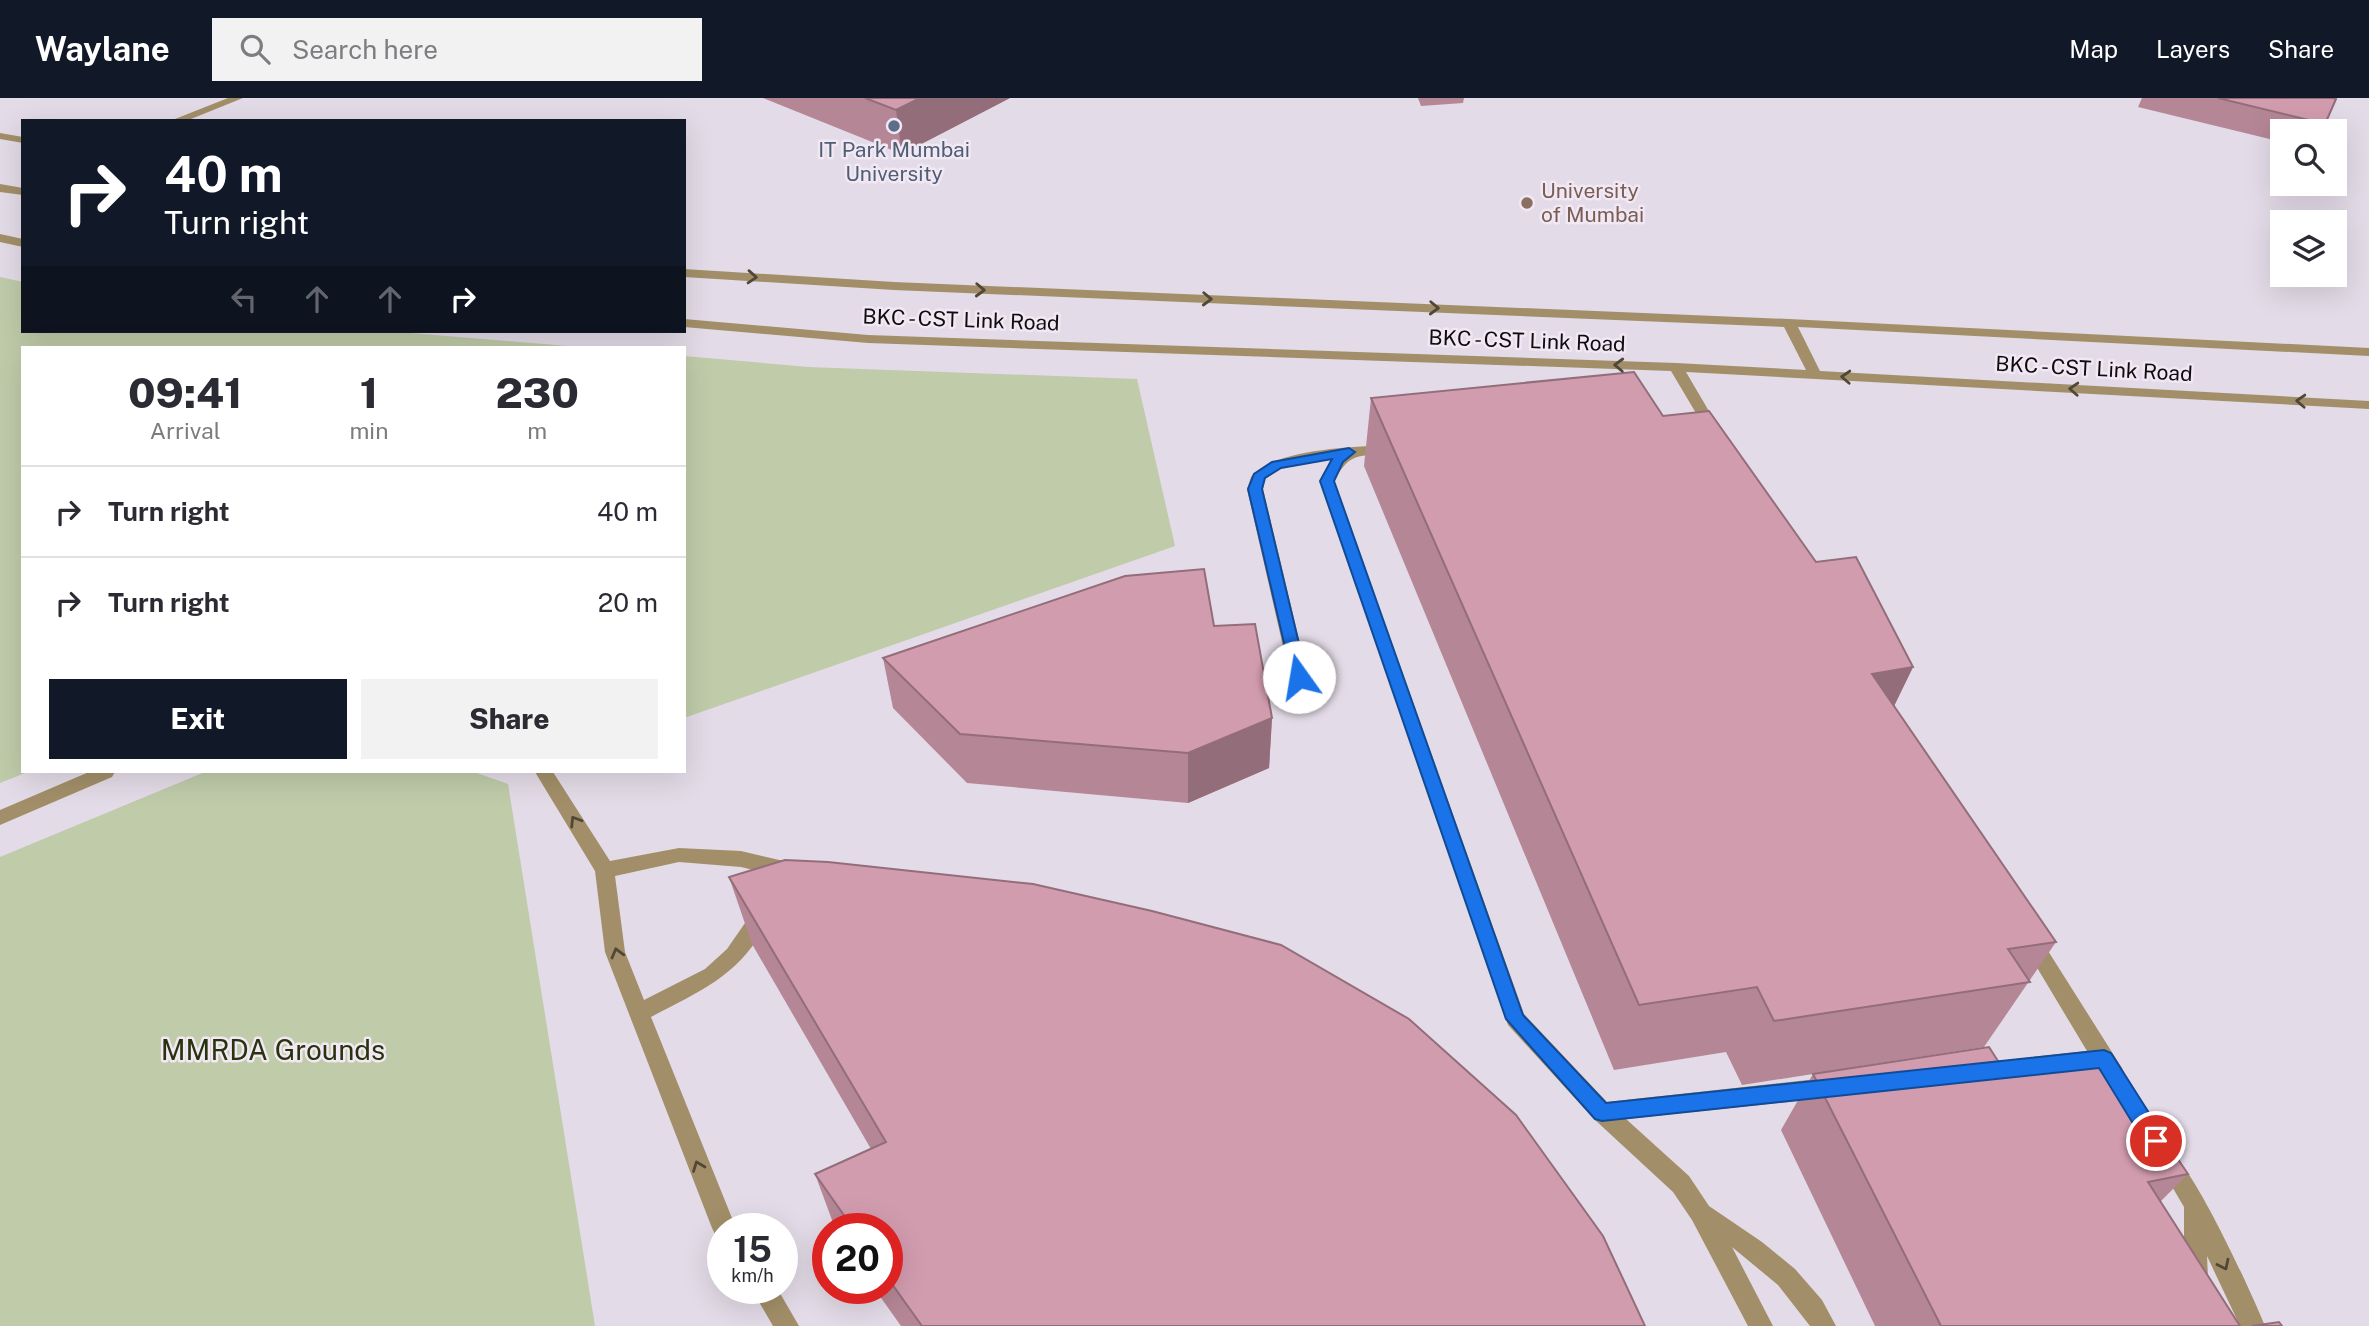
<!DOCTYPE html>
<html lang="en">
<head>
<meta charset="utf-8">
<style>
	body { margin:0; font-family:"Public Sans",sans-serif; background:#f2f2f3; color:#2b2b33; height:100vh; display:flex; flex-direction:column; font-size:26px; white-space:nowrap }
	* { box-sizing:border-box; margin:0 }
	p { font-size:23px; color:#7c7c81 }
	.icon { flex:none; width:38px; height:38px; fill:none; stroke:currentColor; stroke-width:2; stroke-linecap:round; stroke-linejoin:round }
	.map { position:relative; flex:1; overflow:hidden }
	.side { position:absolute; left:21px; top:248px; width:665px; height:427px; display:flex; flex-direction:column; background:#fff; border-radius:0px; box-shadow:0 7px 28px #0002 }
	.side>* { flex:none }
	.top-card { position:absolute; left:21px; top:21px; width:665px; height:214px; border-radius:0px; box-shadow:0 7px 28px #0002; background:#111827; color:#fff; overflow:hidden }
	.tools { position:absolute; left:2270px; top:21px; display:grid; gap:14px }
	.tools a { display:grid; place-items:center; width:77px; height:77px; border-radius:0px; background:#fff; box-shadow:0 7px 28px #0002; font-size:35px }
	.speed { position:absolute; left:707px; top:1115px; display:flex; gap:14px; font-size:35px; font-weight:700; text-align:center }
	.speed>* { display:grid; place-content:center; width:91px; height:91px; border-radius:50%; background:#fff; box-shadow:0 7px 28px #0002; line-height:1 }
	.speed small { font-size:18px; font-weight:400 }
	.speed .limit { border:10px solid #d22; background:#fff; color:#111 }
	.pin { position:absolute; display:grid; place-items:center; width:60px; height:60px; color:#fff; margin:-30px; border:4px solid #fff; border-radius:50%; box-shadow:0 2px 7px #0007 }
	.me { position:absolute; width:77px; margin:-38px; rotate:347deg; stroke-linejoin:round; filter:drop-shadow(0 0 5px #0008) }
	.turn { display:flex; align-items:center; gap:24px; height:147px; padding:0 28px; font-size:32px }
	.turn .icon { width:91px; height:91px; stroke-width:2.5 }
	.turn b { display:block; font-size:49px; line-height:60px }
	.lanes { display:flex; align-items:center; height:66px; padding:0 28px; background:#0003; justify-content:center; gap:35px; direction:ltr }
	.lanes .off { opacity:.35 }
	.eta { display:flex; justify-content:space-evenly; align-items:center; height:119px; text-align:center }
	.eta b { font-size:42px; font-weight:800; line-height:49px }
	.button { display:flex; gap:14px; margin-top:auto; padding:14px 28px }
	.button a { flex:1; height:80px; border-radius:0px; background:#111827; color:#fff; font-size:28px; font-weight:800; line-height:80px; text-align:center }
	.button a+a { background:#f2f2f3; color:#2b2b33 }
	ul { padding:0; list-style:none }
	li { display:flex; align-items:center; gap:21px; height:91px; padding:0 28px; border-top:2px solid #e1e1e2 }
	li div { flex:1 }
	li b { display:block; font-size:26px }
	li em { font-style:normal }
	header { display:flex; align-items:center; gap:42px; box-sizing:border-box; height:98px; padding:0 35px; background:#111827; color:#fff }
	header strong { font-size:33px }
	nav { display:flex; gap:38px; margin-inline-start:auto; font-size:24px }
	.search { width:490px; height:63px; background:#f2f2f3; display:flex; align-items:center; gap:18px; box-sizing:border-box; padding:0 24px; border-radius:0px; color:#7c7c81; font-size:26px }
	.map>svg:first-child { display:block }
</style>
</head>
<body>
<header>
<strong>Waylane</strong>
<div class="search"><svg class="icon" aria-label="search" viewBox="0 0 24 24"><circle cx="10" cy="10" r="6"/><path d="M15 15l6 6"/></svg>Search here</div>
<nav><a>Map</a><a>Layers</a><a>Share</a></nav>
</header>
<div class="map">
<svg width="2369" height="1228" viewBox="0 0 2369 1228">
	<rect width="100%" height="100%" fill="#e3dbe7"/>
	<g fill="#bfcba9">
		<path d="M 0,179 L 23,184 L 23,233 L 386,233 L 591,250 L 23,250 L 23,674 L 28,674 L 0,685 Z"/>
		<path d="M 684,258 L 808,269 L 1137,281 L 1175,448 L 684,620 Z"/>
		<path d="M 205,674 L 474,674 L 508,686 L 595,1228 L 0,1228 L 0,759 Z"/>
	</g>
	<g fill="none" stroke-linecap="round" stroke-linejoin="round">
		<g fill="#a28f69" fill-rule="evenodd">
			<path d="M 228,0 L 243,0 L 186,23 L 170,23 Z"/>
			<path d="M 0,35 L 23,39 L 23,45 L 0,41 Z"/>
			<path d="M 0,86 L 23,90 L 23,97 L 0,94 Z"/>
			<path d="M 0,136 L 23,141 L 23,149 L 0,144 Z"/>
			<path d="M 684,171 L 894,184 L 1789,221 L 2369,250 L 2369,258 L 1798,229 L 1820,273 L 2369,303 L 2369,311 L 1686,274 L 1720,332 L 1713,336 L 1706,332 L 1671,273 L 868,245 L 684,229 L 684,221 L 868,237 L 1676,265 L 1806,272 L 1784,229 L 894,192 L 684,179 Z"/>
			<path d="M 1387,347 L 1394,351 L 1392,354 C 1361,361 1352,350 1334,383 L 1524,916 L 1607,1004 L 1826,980 L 1834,983 L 1837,990 L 1834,997 L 1826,1000 L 1626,1021 L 1689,1078 L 1709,1108 L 1762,1144 L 1795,1171 L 1822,1202 L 1836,1228 L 1810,1228 L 1778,1187 L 1732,1149 L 1773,1228 L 1748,1228 L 1692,1122 L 1673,1094 L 1594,1021 L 1508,927 L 1320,383 L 1333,361 L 1281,370 L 1265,381 L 1263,391 L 1308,579 L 1299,585 L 1290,579 L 1247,391 L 1251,379 C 1274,351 1352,349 1387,347 Z"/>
			<path d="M 89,674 L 115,674 L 112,679 L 0,727 L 0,712 Z"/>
			<path d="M 535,674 L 553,674 L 610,763 L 679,750 L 741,753 L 788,764 L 795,767 L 798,772 L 795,777 L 788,780 L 741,769 L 679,764 L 615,778 L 625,854 L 644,902 L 705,871 L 727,851 L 754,812 L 761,810 L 768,812 L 771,818 C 741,877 706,890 651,919 L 736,1130 L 723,1130 L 723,1141 L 716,1138 L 712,1130 L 605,854 L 595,773 Z"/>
			<path d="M 2031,835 L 2038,837 L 2122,970 L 2125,977 L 2122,984 L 2114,987 L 2106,984 L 2096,966 L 2087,971 L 1979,983 L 1971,981 L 1968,974 L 1971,967 L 1979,965 L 2087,953 L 2021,843 L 2024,837 Z"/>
			<path d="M 2168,1053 C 2191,1062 2253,1198 2265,1228 L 2240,1228 L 2207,1158 L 2208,1179 L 2204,1187 L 2196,1191 L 2188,1187 L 2184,1179 L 2184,1109 L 2157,1063 L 2160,1056 Z"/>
			<path d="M 751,1190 L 777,1190 L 799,1228 L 773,1228 Z"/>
		</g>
	</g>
	<g fill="#b58696">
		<path d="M 763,0 L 1010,0 L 902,56 Z"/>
		<path d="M 1418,0 L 1464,0 L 1463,5 L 1421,8 Z"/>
		<path d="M 2142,0 L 2333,0 L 2325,26 L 2321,33 L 2282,33 L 2282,44 L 2138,9 Z"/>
		<path d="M 1371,300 L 1663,318 L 1816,464 L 1913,569 L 1894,608 L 2056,844 L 1984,949 L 1855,969 L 2005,974 L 2188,1076 L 2160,1104 L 2240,1228 L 1875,1228 L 1781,1032 L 1813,976 L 1742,987 L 1726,954 L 1614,972 L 1364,368 Z"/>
		<path d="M 1214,528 L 1272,620 L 1269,670 L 1188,705 L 967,685 L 893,610 L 883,560 Z"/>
		<path d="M 729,779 L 1645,1228 L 901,1228 L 874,1190 L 887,1190 L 887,1130 L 835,1130 L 815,1076 L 871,1051 L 752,846 Z"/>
	</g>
	<g fill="#936d7a">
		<path d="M 920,0 L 1010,0 L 902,56 L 896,12 Z"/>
		<path d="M 1913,569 L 1880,637 L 1872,576 Z"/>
		<path d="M 1272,620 L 1269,670 L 1188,705 L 1188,655 Z"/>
	</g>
	<g fill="#d29caf" stroke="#936d7a" stroke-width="2">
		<path d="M 865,0 L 920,0 L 896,12 Z"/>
		<path d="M 2218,0 L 2333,0 L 2336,1 L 2325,26 Z"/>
		<path d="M 1634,274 L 1663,318 L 1709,313 L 1816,464 L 1856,459 L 1913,569 L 1872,576 L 2056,844 L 2008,851 L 2030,884 L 1774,923 L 1757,889 L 1639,907 L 1371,300 Z"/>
		<path d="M 1204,471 L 1214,528 L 1255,526 L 1272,620 L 1188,655 L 960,636 L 883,560 L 1125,478 Z"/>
		<path d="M 785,762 L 828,764 L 1033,786 L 1152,813 L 1281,847 L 1409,921 L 1516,1017 L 1603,1138 L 1645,1228 L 922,1228 L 887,1179 L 887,1130 L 853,1130 L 815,1076 L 886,1044 L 729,779 Z"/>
		<path d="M 1989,949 L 2005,974 L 2108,958 L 2188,1076 L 2148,1084 L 2240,1228 L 1941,1228 L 1813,976 Z"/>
		<path d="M 2279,1224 L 2282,1228 L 2252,1228 Z"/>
	</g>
	<defs><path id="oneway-chevron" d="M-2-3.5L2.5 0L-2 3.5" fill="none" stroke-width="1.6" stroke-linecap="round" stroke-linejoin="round" transform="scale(1.75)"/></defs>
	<g stroke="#514737">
		<use href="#oneway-chevron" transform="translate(752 179) rotate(4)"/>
		<use href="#oneway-chevron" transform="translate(980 192) rotate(2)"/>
		<use href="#oneway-chevron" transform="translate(1207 201) rotate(2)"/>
		<use href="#oneway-chevron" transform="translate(1434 210) rotate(2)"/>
		<use href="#oneway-chevron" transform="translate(1619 267) rotate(-178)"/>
		<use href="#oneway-chevron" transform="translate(1846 279) rotate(-177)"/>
		<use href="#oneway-chevron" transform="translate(2074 291) rotate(-177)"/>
		<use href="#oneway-chevron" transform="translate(2301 303) rotate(-177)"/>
		<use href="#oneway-chevron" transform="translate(575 723) rotate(-122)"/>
		<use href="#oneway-chevron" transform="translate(617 855) rotate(-105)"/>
		<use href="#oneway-chevron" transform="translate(698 1068) rotate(-111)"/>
		<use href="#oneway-chevron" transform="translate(2224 1167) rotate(64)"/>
	</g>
	<path fill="#1a73e8" stroke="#114b97" stroke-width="2" d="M 1349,350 L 1355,354 L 1343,364 L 1334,383 L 1523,917 L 1606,1005 L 2104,952 L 2111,955 L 2163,1037 L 2166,1043 L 2163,1050 L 2156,1052 L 2148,1050 L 2099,970 L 1602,1023 L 1595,1021 L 1506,921 L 1320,383 L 1332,361 L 1281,370 L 1265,380 L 1262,391 L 1307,579 L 1299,585 L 1292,579 L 1248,391 L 1254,376 L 1272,364 Z"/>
	<circle fill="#5c6f8a" stroke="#f1e8f4" stroke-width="2.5" cx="894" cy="28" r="7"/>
	<circle fill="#8d6e63" stroke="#f1e8f4" stroke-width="2.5" cx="1527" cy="105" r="7"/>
	<g text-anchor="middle" stroke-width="5" stroke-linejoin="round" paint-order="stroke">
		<g font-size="21" fill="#4e5e75" stroke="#f1e8f4">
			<text x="894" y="59">IT Park Mumbai<tspan x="894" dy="24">University</tspan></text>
		</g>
		<g font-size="21" fill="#785e54" stroke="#f1e8f4" text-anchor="start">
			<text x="1541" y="100">University<tspan x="1541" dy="24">of Mumbai</tspan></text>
		</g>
		<g font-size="21" fill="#0e0c0f" stroke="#f1e8f4">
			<text transform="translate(961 222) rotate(2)" y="7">BKC - CST Link Road</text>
			<text transform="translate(1527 243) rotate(2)" y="7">BKC - CST Link Road</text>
			<text transform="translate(2094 271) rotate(3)" y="7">BKC - CST Link Road</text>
		</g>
		<g font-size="28" fill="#28320d" stroke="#f1e8f4">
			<text x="273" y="962">MMRDA Grounds</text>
		</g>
	</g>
</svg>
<div class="tools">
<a><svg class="icon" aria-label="search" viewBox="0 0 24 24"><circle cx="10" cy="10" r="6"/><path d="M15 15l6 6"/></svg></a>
<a><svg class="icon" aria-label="layers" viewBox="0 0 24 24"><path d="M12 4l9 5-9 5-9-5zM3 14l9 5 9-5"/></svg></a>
</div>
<div class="speed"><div>15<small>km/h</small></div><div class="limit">20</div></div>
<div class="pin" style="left:2156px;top:1043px;background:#d93025"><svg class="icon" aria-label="arrive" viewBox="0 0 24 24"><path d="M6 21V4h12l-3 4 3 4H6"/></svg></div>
<svg class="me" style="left:1299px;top:579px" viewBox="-20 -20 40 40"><circle r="19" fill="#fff"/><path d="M0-13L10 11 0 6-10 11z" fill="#1a73e8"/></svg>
<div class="top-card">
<div class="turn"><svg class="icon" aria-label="right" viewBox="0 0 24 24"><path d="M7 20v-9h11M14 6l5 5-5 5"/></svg><div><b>40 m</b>Turn right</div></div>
<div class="lanes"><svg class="icon off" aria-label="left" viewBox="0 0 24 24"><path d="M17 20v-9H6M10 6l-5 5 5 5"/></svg><svg class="icon off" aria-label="ahead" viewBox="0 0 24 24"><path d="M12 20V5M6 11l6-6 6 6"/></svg><svg class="icon off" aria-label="ahead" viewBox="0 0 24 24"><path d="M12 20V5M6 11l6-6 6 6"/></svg><svg class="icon" aria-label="right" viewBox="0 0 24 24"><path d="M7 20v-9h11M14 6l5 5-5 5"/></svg></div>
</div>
<section class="side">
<div class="eta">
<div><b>09:41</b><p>Arrival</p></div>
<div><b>1</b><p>min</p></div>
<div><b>230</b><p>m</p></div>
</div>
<ul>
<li><svg class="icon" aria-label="right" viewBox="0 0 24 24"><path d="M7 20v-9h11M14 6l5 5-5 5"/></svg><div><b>Turn right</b></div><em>40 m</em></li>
<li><svg class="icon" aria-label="right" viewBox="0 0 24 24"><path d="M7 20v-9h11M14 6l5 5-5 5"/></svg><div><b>Turn right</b></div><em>20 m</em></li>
</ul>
<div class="button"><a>Exit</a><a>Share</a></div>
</section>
</div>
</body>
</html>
